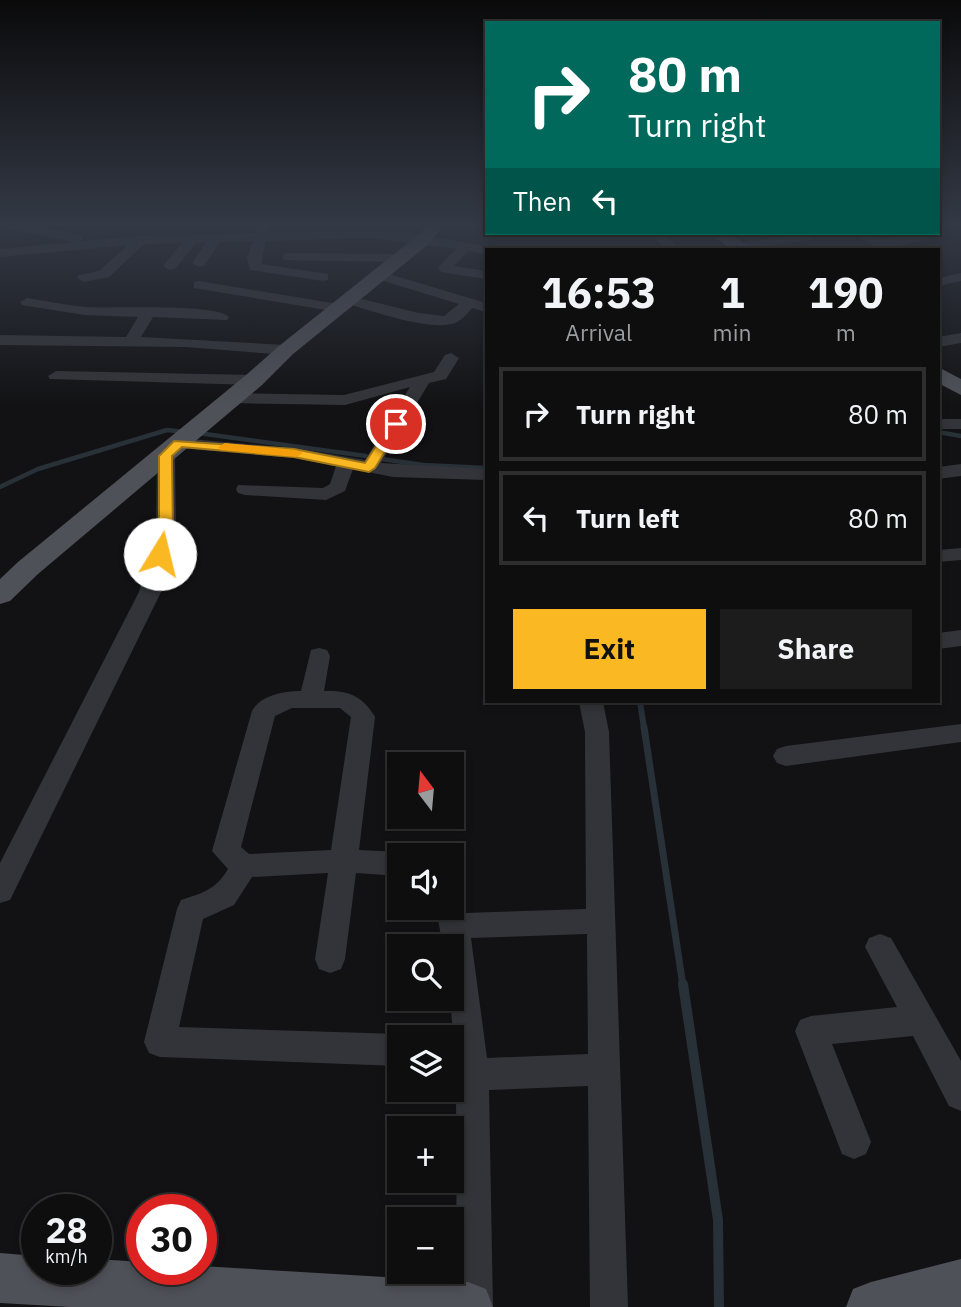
<!DOCTYPE html>
<html lang="en">
<head>
<meta charset="utf-8">
<style>
	body { margin:0; font-family:"IBM Plex Sans",sans-serif; background:#1c1c1d; color:#f1f3f6; height:100vh; display:flex; flex-direction:column; font-size:26px; white-space:nowrap }
	* { box-sizing:border-box; margin:0 }
	p { font-size:23px; color:#9b9c9e }
	.icon { flex:none; width:38px; height:38px; fill:none; stroke:currentColor; stroke-width:2; stroke-linecap:round; stroke-linejoin:round }
	.map { position:relative; flex:1; overflow:hidden }
	.details { position:absolute; left:485px; top:248px; width:455px; height:455px; display:flex; flex-direction:column; background:#0e0e0f; border-radius:0px; box-shadow:0 4px 10px #0003,0 0 0 2px #2e2e2f }
	.details>* { flex:none }
	.banner { position:absolute; left:485px; top:21px; width:455px; height:214px; border-radius:0px; box-shadow:0 4px 10px #0003,0 0 0 2px #2e2e2f; background:#00695c; color:#fff; overflow:hidden }
	.needle { width:46px; rotate:344deg }
	.controls { position:absolute; left:387px; top:752px; display:grid; gap:14px }
	.controls a { display:grid; place-items:center; width:77px; height:77px; border-radius:0px; background:#0e0e0f; box-shadow:0 4px 10px #0003,0 0 0 2px #2e2e2f; font-size:35px }
	.speed { position:absolute; left:21px; top:1194px; display:flex; gap:14px; font-size:35px; font-weight:700; text-align:center }
	.speed>* { display:grid; place-content:center; width:91px; height:91px; border-radius:50%; background:#0e0e0f; box-shadow:0 4px 10px #0003,0 0 0 2px #2e2e2f; line-height:1 }
	.speed small { font-size:18px; font-weight:400 }
	.speed .limit { border:10px solid #d22; background:#fff; color:#111 }
	.pin { position:absolute; display:grid; place-items:center; width:60px; height:60px; color:#fff; margin:-30px; border:4px solid #fff; border-radius:50%; box-shadow:0 2px 7px #0007 }
	.me { position:absolute; width:77px; margin:-38px; rotate:9deg; stroke-linejoin:round; filter:drop-shadow(0 0 5px #0008) }
	.turn { display:flex; align-items:center; gap:24px; height:147px; padding:0 28px; font-size:32px }
	.turn .icon { width:91px; height:91px; stroke-width:2.5 }
	.turn b { display:block; font-size:49px; line-height:60px }
	.then { display:flex; align-items:center; height:66px; padding:0 28px; background:#0003; gap:14px; font-size:26px }
	.eta { display:flex; justify-content:space-evenly; align-items:center; height:119px; text-align:center }
	.eta b { font-size:42px; font-weight:700; line-height:49px }
	.primary-button { display:flex; gap:14px; margin-top:auto; padding:14px 28px }
	.primary-button a { flex:1; height:80px; border-radius:0px; background:#fab823; color:#111; font-size:28px; font-weight:700; line-height:80px; text-align:center }
	.primary-button a+a { background:#1c1c1d; color:#f1f3f6 }
	ul { padding:0; list-style:none }
	li { display:flex; align-items:center; gap:21px; height:94px; margin:0 14px 10px; padding:0 14px; border:4px solid #2e2e2f; border-radius:0px }
	li div { flex:1 }
	li b { display:block; font-size:26px }
	li em { font-style:normal }
	.map>svg:first-child { display:block }
</style>
</head>
<body>
<div class="map">
<svg width="961" height="1307" viewBox="0 0 961 1307">
	<rect width="100%" height="100%" fill="#121214"/>
	<g fill="none" stroke-linecap="round" stroke-linejoin="round">
		<g stroke="#283038" stroke-width="4.5">
			<path d="M 938,432 L 961,436"/>
			<path d="M 198,433 L 366,456"/>
			<path d="M 382,459 L 423,465 L 486,468"/>
			<path d="M 0,487 L 38,469 L 167,430 L 184,432"/>
		</g>
		<path stroke="#283038" stroke-width="6" d="M 640,702 L 644,728"/>
		<path stroke="#283038" stroke-width="7" d="M 644,727 L 683,986"/>
		<path stroke="#283038" stroke-width="10" d="M 683,984 L 718,1220 L 719,1307"/>
		<g fill="#333439" fill-rule="evenodd">
			<path d="M 2,225 L 27,225 L 77,234 L 83,238 L 81,241 L 141,236 L 256,233 L 259,225 L 271,225 L 269,233 L 395,231 L 486,246 L 493,250 L 486,250 L 486,254 L 468,251 L 454,266 L 486,271 L 486,279 L 441,272 L 438,267 L 456,249 L 372,238 L 266,241 L 261,264 L 328,274 L 328,280 L 323,281 L 250,270 L 247,258 L 253,241 L 220,242 L 204,266 L 199,267 L 192,263 L 206,242 L 196,243 L 175,269 L 170,270 L 163,266 L 182,243 L 144,244 L 109,277 L 84,282 L 77,278 L 79,275 L 99,271 L 128,245 L 0,257 L 0,249 L 75,242 L 8,229 Z"/>
			<path d="M 650,233 L 663,233 L 681,250 L 667,250 Z"/>
			<path d="M 806,233 L 816,236 L 810,240 L 744,250 L 735,250 L 733,247 L 740,243 Z"/>
			<path d="M 852,233 L 867,233 L 882,240 L 923,233 L 929,237 L 928,240 L 894,246 L 898,250 L 882,250 Z"/>
			<path d="M 288,253 L 399,254 L 406,258 L 399,262 L 283,260 L 283,254 Z"/>
			<path d="M 379,271 L 486,303 L 486,312 L 472,308 C 467,314 462,320 455,323 C 429,332 371,310 344,303 L 342,300 L 349,296 L 419,313 L 444,316 L 459,304 L 374,278 L 372,275 Z"/>
			<path d="M 961,273 L 961,281 L 938,286 L 938,278 Z"/>
			<path d="M 199,281 L 338,304 L 345,308 L 338,312 L 194,288 L 194,282 Z"/>
			<path d="M 27,298 C 46,301 66,305 86,307 C 112,309 214,303 229,317 L 227,320 L 153,317 L 141,337 L 286,345 L 294,350 L 286,355 L 185,347 L 0,345 L 0,335 L 126,337 L 138,317 L 85,315 L 22,305 L 20,302 Z"/>
			<path d="M 961,333 L 961,343 L 938,347 L 938,337 Z"/>
			<path d="M 451,353 L 459,358 L 446,379 L 429,383 L 381,463 L 486,469 L 486,480 L 393,477 L 353,469 L 345,491 L 326,500 L 245,495 L 238,493 L 236,489 L 238,485 L 323,488 L 330,484 L 336,466 L 294,458 L 179,448 L 170,443 L 179,438 L 294,448 L 365,460 L 410,387 L 345,405 L 233,403 L 225,398 L 233,393 L 344,395 L 434,372 L 445,355 Z"/>
			<path d="M 56,371 L 254,375 L 262,380 L 254,385 L 50,379 L 48,376 Z"/>
			<rect x="938" y="419" width="23" height="10"/>
			<path d="M 166,451 L 175,456 L 176,535 L 161,592 L 10,900 L 0,903 L 0,863 L 139,592 L 156,535 L 157,456 Z"/>
			<path d="M 961,464 L 961,476 L 938,479 L 938,467 Z"/>
			<path d="M 961,548 L 961,560 L 938,562 L 938,550 Z"/>
			<path d="M 961,630 L 961,646 L 938,649 L 938,633 Z"/>
			<path d="M 319,648 L 327,650 L 330,656 L 324,691 C 348,690 363,696 375,717 L 359,850 L 399,852 L 409,856 L 399,856 L 399,876 L 356,873 L 345,959 L 341,969 L 330,973 L 319,969 L 315,959 L 328,873 L 252,877 L 234,905 L 203,919 L 179,1027 L 399,1034 L 407,1038 L 399,1038 L 399,1066 L 160,1057 L 149,1053 L 144,1042 L 177,909 L 181,900 C 202,893 216,890 228,869 L 212,851 L 252,711 C 261,695 284,691 301,691 L 311,650 ZM 292,708 L 340,708 L 351,717 L 331,850 L 249,854 L 241,847 L 275,716 Z"/>
			<path d="M 579,702 L 603,702 L 609,732 L 628,1307 L 590,1307 L 588,1086 L 489,1090 L 493,1307 L 455,1307 L 457,1156 L 455,1056 L 450,999 L 452,947 L 443,947 L 436,908 L 452,908 L 452,896 L 460,899 L 465,913 L 586,909 L 585,732 ZM 587,934 L 588,1054 L 487,1058 L 471,938 Z"/>
			<path d="M 961,724 L 961,742 L 786,766 L 777,763 L 773,756 L 777,749 L 786,746 Z"/>
			<path d="M 880,934 L 891,938 L 961,1061 L 961,1111 L 949,1106 L 913,1036 L 832,1044 L 871,1142 L 866,1154 L 854,1159 L 842,1154 L 795,1031 L 800,1020 L 811,1016 L 897,1007 L 865,947 L 869,938 Z"/>
		</g>
		<g fill="#4f5158" fill-rule="evenodd">
			<path d="M 427,225 L 443,225 L 430,243 L 293,354 L 262,385 L 38,574 L 10,601 L 0,604 L 0,579 L 18,562 L 246,375 L 279,346 L 418,235 Z"/>
			<path d="M 709,233 L 728,233 L 754,250 L 733,250 Z"/>
			<path d="M 938,367 L 961,379 L 961,395 L 938,383 Z"/>
			<path d="M 0,1253 L 37,1256 L 37,1269 L 96,1269 L 96,1259 L 142,1262 L 142,1269 L 201,1269 L 201,1266 L 468,1282 L 486,1289 L 493,1307 L 70,1307 L 0,1303 Z"/>
			<path d="M 961,1259 L 961,1307 L 846,1307 L 853,1289 L 871,1282 Z"/>
		</g>
	</g>
	<linearGradient id="sky" x2="0" y2="1"><stop stop-color="#0a0a0b"/><stop offset="0.55" stop-color="#333945"/><stop offset="1" stop-color="#333945" stop-opacity="0"/></linearGradient>
	<rect width="961" height="408" fill="url(#sky)"/>
	<path fill="#fab823" stroke="#a27817" stroke-width="2" d="M 396,420 L 402,424 L 375,468 L 369,472 L 294,457 L 182,447 L 172,456 L 173,535 L 166,557 L 160,558 L 153,554 L 159,535 L 159,456 L 174,441 L 294,449 L 365,463 L 392,421 Z"/>
	<path fill="#f59e0b" d="M 225,443 L 296,450 L 303,453 L 296,457 L 220,450 L 218,447 Z"/>
</svg>
<div class="controls">
<a><svg class="needle" viewBox="-14 -14 28 28"><path d="M0-13l5 13h-10z" fill="#e53935"/><path d="M0 13l5-13h-10z" fill="#9b9c9e"/></svg></a>
<a><svg class="icon" aria-label="sound" viewBox="0 0 24 24"><path d="M4 9h4l5-4v14l-5-4H4zM17 9q2 3 0 6"/></svg></a>
<a><svg class="icon" aria-label="search" viewBox="0 0 24 24"><circle cx="10" cy="10" r="6"/><path d="M15 15l6 6"/></svg></a>
<a><svg class="icon" aria-label="layers" viewBox="0 0 24 24"><path d="M12 4l9 5-9 5-9-5zM3 14l9 5 9-5"/></svg></a>
<a>+</a>
<a>−</a>
</div>
<div class="speed"><div>28<small>km/h</small></div><div class="limit">30</div></div>
<div class="pin" style="left:396px;top:424px;background:#d93025"><svg class="icon" aria-label="arrive" viewBox="0 0 24 24"><path d="M6 21V4h12l-3 4 3 4H6"/></svg></div>
<svg class="me" style="left:160px;top:554px" viewBox="-20 -20 40 40"><circle r="19" fill="#fff"/><path d="M0-13L10 11 0 6-10 11z" fill="#fab823"/></svg>
<div class="banner">
<div class="turn"><svg class="icon" aria-label="right" viewBox="0 0 24 24"><path d="M7 20v-9h11M14 6l5 5-5 5"/></svg><div><b>80 m</b>Turn right</div></div>
<div class="then">Then<svg class="icon" aria-label="left" viewBox="0 0 24 24"><path d="M17 20v-9H6M10 6l-5 5 5 5"/></svg></div>
</div>
<section class="details">
<div class="eta">
<div><b>16:53</b><p>Arrival</p></div>
<div><b>1</b><p>min</p></div>
<div><b>190</b><p>m</p></div>
</div>
<ul>
<li><svg class="icon" aria-label="right" viewBox="0 0 24 24"><path d="M7 20v-9h11M14 6l5 5-5 5"/></svg><div><b>Turn right</b></div><em>80 m</em></li>
<li><svg class="icon" aria-label="left" viewBox="0 0 24 24"><path d="M17 20v-9H6M10 6l-5 5 5 5"/></svg><div><b>Turn left</b></div><em>80 m</em></li>
</ul>
<div class="primary-button"><a>Exit</a><a>Share</a></div>
</section>
</div>
</body>
</html>
